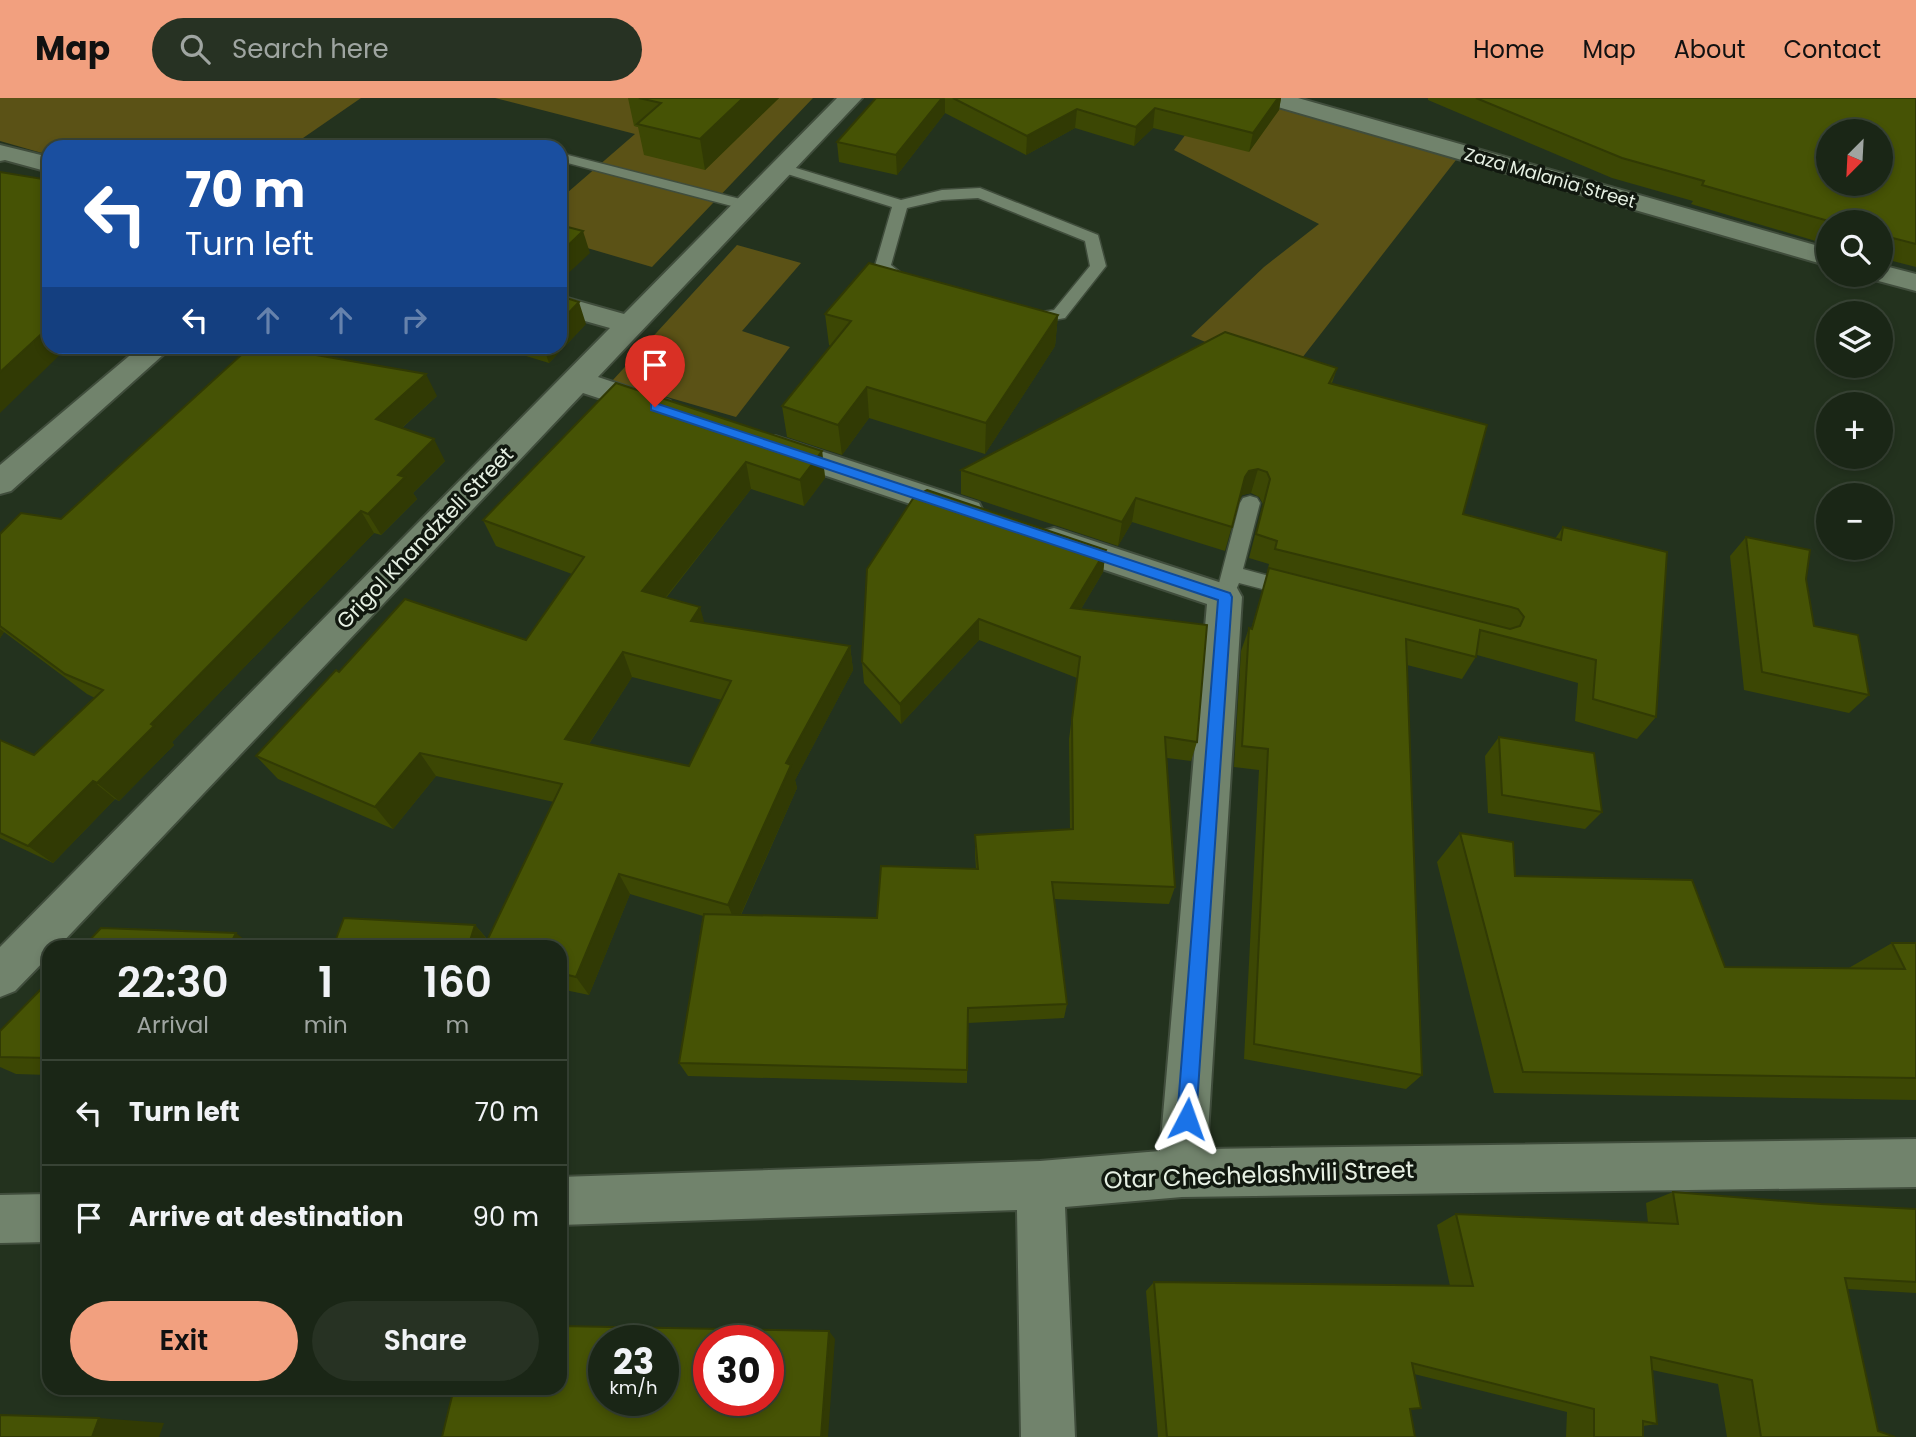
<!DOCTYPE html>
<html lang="en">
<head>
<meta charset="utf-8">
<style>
	body { margin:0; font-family:Poppins,sans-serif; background:#273223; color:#f1f3f6; height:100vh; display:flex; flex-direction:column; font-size:26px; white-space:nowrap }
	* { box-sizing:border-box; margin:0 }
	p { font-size:23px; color:#9fa5a1 }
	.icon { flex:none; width:38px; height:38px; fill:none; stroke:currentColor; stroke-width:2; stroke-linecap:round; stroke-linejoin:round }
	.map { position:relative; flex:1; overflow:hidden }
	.drawer { position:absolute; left:42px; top:842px; width:525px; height:455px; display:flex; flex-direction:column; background:#1a2616; border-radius:21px; box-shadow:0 4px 10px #0003,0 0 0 2px #384335 }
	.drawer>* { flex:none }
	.guide { position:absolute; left:42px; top:42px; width:525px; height:214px; border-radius:21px; box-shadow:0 4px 10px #0003,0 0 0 2px #384335; background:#1a4fa0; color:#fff; overflow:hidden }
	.needle { width:46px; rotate:204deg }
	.controls { position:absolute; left:1816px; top:21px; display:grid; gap:14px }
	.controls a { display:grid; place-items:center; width:77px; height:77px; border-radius:50%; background:#1a2616; box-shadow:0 4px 10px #0003,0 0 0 2px #384335; font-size:35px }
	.speed { position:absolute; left:588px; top:1227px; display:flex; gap:14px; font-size:35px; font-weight:700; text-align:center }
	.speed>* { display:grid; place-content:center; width:91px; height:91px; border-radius:50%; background:#1a2616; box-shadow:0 4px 10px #0003,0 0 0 2px #384335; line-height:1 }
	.speed small { font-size:18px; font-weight:400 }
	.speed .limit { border:10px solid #d22; background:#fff; color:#111 }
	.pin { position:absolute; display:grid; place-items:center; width:60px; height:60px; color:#fff; margin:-72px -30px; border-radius:50% 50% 50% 0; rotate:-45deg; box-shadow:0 0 7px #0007 }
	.pin .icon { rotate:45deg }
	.me { position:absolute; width:77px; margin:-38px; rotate:4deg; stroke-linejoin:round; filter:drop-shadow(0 0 5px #0008) }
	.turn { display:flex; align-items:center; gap:24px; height:147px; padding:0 28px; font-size:32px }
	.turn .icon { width:91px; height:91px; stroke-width:2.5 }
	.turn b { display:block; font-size:49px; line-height:60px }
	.lanes { display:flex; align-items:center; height:66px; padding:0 28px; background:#0003; justify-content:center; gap:35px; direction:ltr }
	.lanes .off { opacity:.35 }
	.eta { display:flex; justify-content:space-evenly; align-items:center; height:119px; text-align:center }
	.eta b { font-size:42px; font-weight:600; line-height:49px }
	.cta { display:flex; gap:14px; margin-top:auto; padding:14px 28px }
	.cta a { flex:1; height:80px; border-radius:42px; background:#f2a07f; color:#111; font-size:28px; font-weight:600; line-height:80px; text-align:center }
	.cta a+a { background:#273223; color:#f1f3f6 }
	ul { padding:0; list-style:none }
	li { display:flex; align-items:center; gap:21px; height:105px; padding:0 28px; border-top:2px solid #384335 }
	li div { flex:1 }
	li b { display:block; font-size:26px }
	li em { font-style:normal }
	header { display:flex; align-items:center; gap:42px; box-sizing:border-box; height:98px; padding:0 35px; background:#f2a07f; color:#111 }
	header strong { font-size:33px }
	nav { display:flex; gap:38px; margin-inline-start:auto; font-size:24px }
	.search { width:490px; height:63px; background:#273223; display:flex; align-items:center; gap:18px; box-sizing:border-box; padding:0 24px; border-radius:38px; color:#9fa5a1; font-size:26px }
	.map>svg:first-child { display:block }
</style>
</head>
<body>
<header>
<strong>Map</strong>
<div class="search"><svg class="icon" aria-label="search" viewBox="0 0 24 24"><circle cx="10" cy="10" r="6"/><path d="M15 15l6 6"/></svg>Search here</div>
<nav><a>Home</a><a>Map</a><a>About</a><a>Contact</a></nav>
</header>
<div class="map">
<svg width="1916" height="1339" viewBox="0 0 1916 1339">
	<rect width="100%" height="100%" fill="#23321e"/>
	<g fill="#5b5216">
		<path d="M 0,0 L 361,0 L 290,49 L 49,49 L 49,57 L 0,43 Z"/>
		<path d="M 495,0 L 666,0 L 635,28 L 667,36 L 779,0 L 813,0 L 652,169 L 560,142 L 560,101 L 635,36 Z"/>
		<path d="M 1213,0 L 1251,0 L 1456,62 L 1288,278 L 1191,238 L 1264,169 L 1319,126 L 1174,52 Z"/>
		<path d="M 737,147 L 801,165 L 742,233 L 790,249 L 736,319 L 612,283 Z"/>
	</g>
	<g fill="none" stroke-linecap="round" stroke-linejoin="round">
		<defs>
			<g id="lane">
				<path d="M 560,55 L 752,104 L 755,107 L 747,112 L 560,63 Z"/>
				<path d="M 783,66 L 901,102 L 942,92 L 980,90 L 1098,137 L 1106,168 L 1065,220 L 1026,227 L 1020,226 L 1018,222 L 1020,218 L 1054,212 L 1090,168 L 1085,143 L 978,100 L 942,102 L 907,110 L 891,167 L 917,188 L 909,193 L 903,191 L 875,168 L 892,109 L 778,73 L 776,70 Z"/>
				<path d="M 1250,398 L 1257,400 L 1260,405 L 1243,471 L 1300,486 L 1303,491 L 1300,496 L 1293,499 L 1239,485 L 1235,494 L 1228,497 L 1221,494 L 1218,489 L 1240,405 L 1243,400 Z"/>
			</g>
			<g id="street">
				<path d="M 837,0 L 862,0 L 598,279 L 670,303 L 674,310 L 670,317 L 659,320 L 583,295 L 58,849 L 49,849 L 49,858 L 15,893 L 0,899 L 0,849 L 610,230 L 560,216 L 560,198 L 624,216 Z"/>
				<path d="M 1260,0 L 1298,0 L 1829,151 L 1829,168 L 1264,5 Z"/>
				<path d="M 0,47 L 49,59 L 49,74 L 5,62 L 0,63 Z"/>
				<path d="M 1881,167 L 1916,176 L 1916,193 L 1871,181 L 1869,177 L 1881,177 Z"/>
				<path d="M 141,248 L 173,248 L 11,393 L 0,396 L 0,367 Z"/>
				<path d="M 775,338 L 979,405 L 983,413 L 979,421 L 967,425 L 764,357 L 759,349 L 764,341 Z"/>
				<path d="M 1054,430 L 1237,490 L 1242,499 L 1207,1051 L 1916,1041 L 1916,1089 L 1182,1099 L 1065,1109 L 1075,1339 L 1021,1339 L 1017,1112 L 560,1127 L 560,1079 L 1040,1063 L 1160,1053 L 1207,506 L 1042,451 L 1037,442 L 1042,433 Z"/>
				<path d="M 49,1096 L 49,1144 L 0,1145 L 0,1097 Z"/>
			</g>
		</defs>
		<use href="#lane" stroke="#404d3c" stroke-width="3"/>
		<use href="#street" stroke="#404d3c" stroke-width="4"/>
		<use href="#lane" fill="#71836c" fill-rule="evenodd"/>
		<use href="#street" fill="#71836c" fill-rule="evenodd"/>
	</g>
	<g fill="#3c4704" fill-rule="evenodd">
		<path d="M 628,0 L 779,0 L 705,72 L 644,57 L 638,29 L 634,28 Z"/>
		<path d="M 876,0 L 1281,0 L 1279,12 L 1249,54 L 1153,30 L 1134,48 L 1075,30 L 1026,57 L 945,15 L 897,77 L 839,64 L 837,44 Z"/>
		<path d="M 1428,0 L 1916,0 L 1916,169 L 1881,160 L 1881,124 L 1829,124 L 1829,147 L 1691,106 L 1693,103 L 1612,80 L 1428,2 Z"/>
		<path d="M 825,216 L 1058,217 L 1055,248 L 985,356 L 869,320 L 842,357 L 787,339 L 782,308 L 831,248 L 829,247 Z"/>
		<path d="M 586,226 L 549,265 L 493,248 L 560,248 Z"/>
		<path d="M 464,248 L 490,248 L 484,254 Z"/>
		<path d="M 1337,270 L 1332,285 L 1463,416 L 1555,441 L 1563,429 L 1656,619 L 1637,641 L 1575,623 L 1578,585 L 1477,557 L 1462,581 L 1407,567 L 1422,977 L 1406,991 L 1244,961 L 1259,672 L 1234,669 L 1241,553 L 1249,530 L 1251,531 L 1268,475 L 1267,474 L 1269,466 L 1249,460 L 1263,406 L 1259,399 L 1251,395 L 1242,397 L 1239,403 L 1225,453 L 1132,424 L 1118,448 L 961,396 L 961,372 Z"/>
		<path d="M 616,285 L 822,353 L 825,380 L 804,408 L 751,391 L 666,500 L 705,526 L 850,548 L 853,572 L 795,682 L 797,690 L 741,817 L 877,820 L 976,771 L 975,755 L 975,737 L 1070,731 L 1069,641 L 1077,580 L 979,542 L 901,626 L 864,585 L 862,564 L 1106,452 L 1103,474 L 1081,511 L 1197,644 L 1191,663 L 1167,660 L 1175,789 L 1169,806 L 1054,801 L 1067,906 L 1064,920 L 968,925 L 967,985 L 688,978 L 679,965 L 703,818 L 630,796 L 589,897 L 560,891 L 560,849 L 333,849 L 475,827 L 488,842 L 554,704 L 436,678 L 393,731 L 278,681 L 256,658 L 339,574 L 526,542 L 572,476 L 496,448 L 483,422 ZM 632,579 L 722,602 L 689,668 L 589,646 Z"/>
		<path d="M 437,298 L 402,330 L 445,363 L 413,395 L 417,401 L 381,437 L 374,435 L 172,644 L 174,647 L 119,703 L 115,701 L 53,765 L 0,740 L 0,642 L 34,657 L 95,600 L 87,596 L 4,534 L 0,540 L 0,436 L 61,421 Z"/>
		<path d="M 1746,439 L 1806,481 L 1814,528 L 1869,597 L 1849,615 L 1744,592 L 1730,458 Z"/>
		<path d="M 1499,639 L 1602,714 L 1585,731 L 1488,715 L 1485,658 Z"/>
		<path d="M 1460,735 L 1515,778 L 1725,869 L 1847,871 L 1892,845 L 1916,845 L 1916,1002 L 1494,995 L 1437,764 Z"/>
		<path d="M 49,883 L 49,977 L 16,976 L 0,969 L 0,933 Z"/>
		<path d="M 1673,1094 L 1821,1106 L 1916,1111 L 1916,1195 L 1847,1191 L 1878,1333 L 1895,1339 L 1727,1339 L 1718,1286 L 1652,1272 L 1657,1326 L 1643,1328 L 1643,1339 L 1566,1339 L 1567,1314 L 1414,1276 L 1421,1310 L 1410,1312 L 1415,1339 L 1158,1339 L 1146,1193 L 1154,1184 L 1450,1188 L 1437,1127 L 1456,1116 L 1648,1125 L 1646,1105 Z"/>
	</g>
	<g fill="#313a04">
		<path d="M 743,0 L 779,0 L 705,72 L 700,41 Z"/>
		<path d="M 942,0 L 945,0 L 945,15 L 897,77 L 896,57 Z"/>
		<path d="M 1278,0 L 1281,0 L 1279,12 L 1249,54 L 1253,35 Z"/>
		<path d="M 1155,10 L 1153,30 L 1134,48 L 1136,29 Z"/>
		<path d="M 1077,11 L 1075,30 L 1026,57 L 1027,38 Z"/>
		<path d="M 583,133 L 590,155 L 560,183 L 560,155 Z"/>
		<path d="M 579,204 L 586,226 L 549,265 L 543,248 L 560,248 L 560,224 Z"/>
		<path d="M 1058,217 L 1055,248 L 985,356 L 986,325 Z"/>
		<path d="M 49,229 L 49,248 L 69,248 L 0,315 L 0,274 Z"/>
		<path d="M 482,248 L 490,248 L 484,254 Z"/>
		<path d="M 426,276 L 437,298 L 387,343 L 376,321 Z"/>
		<path d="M 867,289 L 869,320 L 842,357 L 838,327 Z"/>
		<path d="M 434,341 L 445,363 L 413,395 L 417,401 L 381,437 L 368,416 L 398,377 Z"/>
		<path d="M 822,353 L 825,380 L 804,408 L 800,382 Z"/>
		<path d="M 746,364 L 751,391 L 650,519 L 642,493 Z"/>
		<path d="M 1258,371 L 1251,395 L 1242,397 L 1238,404 L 1245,379 L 1249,373 Z"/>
		<path d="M 1136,400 L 1132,424 L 1118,448 L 1122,424 Z"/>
		<path d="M 361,413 L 374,435 L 172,644 L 174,647 L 119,703 L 97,685 L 151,626 Z"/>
		<path d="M 1106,452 L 1103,474 L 1069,531 L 1071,510 Z"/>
		<path d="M 700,509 L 707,534 L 691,523 Z"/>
		<path d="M 979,521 L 979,542 L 901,626 L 900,606 Z"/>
		<path d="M 0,531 L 4,534 L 0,540 Z"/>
		<path d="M 850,548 L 853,572 L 795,682 L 797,690 L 736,827 L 728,807 L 786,665 Z"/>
		<path d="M 623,554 L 632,579 L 577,664 L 565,641 Z"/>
		<path d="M 420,655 L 436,678 L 393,731 L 375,709 Z"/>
		<path d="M 93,683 L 115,701 L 53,765 L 28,748 Z"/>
		<path d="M 619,776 L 630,796 L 589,897 L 576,879 Z"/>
		<path d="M 475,827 L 493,849 L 468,849 Z"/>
		<path d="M 236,835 L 254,849 L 229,849 Z"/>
		<path d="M 829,1233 L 835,1241 L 828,1339 L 821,1339 Z"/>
		<path d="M 99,1320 L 164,1325 L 159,1339 L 92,1339 Z"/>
	</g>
	<g fill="#465305" stroke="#313a04" stroke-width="2" fill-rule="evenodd">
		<path d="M 639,0 L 743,0 L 700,41 L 637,26 L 661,5 Z"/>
		<path d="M 876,0 L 942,0 L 896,57 L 837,44 Z"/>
		<path d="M 953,0 L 1278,0 L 1253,35 L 1155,10 L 1136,29 L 1077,11 L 1027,38 Z"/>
		<path d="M 1476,0 L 1916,0 L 1916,146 L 1881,137 L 1881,124 L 1832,124 L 1702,87 L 1704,83 L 1622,60 ZM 1829,33 L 1881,33 L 1881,86 L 1829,86 Z"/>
		<path d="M 0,74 L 49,82 L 49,229 L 0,274 Z"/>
		<path d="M 560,127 L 583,133 L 560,155 Z"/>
		<path d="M 869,165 L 1058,217 L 986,325 L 867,289 L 838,327 L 782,308 L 851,223 L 825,216 Z"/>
		<path d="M 560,198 L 579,204 L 560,224 Z"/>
		<path d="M 1225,234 L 1337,270 L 1329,285 L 1487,327 L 1463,416 L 1561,442 L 1563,429 L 1667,454 L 1656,619 L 1593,601 L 1596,562 L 1480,532 L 1476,559 L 1406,541 L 1422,977 L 1254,946 L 1268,651 L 1242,648 L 1249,530 L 1252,531 L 1269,470 L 1510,531 L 1520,528 L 1524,519 L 1518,511 L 1511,509 L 1275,451 L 1277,443 L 1256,436 L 1270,381 L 1267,374 L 1258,371 L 1249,373 L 1245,379 L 1232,429 L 1136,400 L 1122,424 L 961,372 Z"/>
		<path d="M 251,248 L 264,248 L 426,276 L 376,321 L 434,341 L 398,377 L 405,379 L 368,416 L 361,413 L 151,626 L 154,628 L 97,685 L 93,683 L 28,748 L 0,735 L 0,642 L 34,657 L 103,592 L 65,576 L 0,528 L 0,436 L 21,415 L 61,421 Z"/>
		<path d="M 616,285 L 822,353 L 800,382 L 746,364 L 642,493 L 700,509 L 691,523 L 850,548 L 786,665 L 791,667 L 728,807 L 619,776 L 576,879 L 560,875 L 560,849 L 484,849 L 562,686 L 420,655 L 375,709 L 256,658 L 336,572 L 339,574 L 405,501 L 526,542 L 584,459 L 483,422 ZM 623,554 L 731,583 L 689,668 L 565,641 Z"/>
		<path d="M 927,392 L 1106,452 L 1071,510 L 1207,527 L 1197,644 L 1165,639 L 1175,789 L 1052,784 L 1067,906 L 968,910 L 967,972 L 679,965 L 704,816 L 877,820 L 881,768 L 978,771 L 975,737 L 1073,731 L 1072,621 L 1080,559 L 979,521 L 900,606 L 862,564 L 867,471 L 914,399 Z"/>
		<path d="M 1746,439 L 1810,452 L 1806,481 L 1814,528 L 1858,537 L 1869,597 L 1762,574 Z"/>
		<path d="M 1499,639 L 1594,655 L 1602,714 L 1502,697 Z"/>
		<path d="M 1460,735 L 1513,744 L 1515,778 L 1692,782 L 1725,869 L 1905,871 L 1892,845 L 1916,845 L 1916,980 L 1523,974 Z"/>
		<path d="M 344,820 L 475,827 L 468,849 L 333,849 Z"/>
		<path d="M 101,830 L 236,835 L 229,849 L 83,849 Z"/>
		<path d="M 49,883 L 49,960 L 0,959 L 0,933 Z"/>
		<path d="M 1673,1094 L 1821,1106 L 1916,1111 L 1916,1184 L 1845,1180 L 1878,1333 L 1895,1339 L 1761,1339 L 1752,1282 L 1651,1259 L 1657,1326 L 1643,1323 L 1643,1339 L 1594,1339 L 1594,1311 L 1412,1265 L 1421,1310 L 1410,1311 L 1415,1339 L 1167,1339 L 1154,1184 L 1473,1188 L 1456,1116 L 1678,1126 Z"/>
		<path d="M 560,1228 L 829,1233 L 821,1339 L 442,1339 L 454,1290 L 560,1290 ZM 604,1242 L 663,1242 L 663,1302 L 604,1302 ZM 709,1242 L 768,1242 L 768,1302 L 709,1302 Z"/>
		<path d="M 0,1317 L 99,1320 L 92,1339 L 0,1339 Z"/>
	</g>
	<path fill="#1a73e8" stroke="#114b97" stroke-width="2" d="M 655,305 L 1230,495 L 1232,499 L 1196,1021 L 1194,1028 L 1187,1031 L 1180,1028 L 1177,1021 L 1218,502 L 651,312 L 651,306 Z"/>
	<g text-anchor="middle" stroke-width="7" stroke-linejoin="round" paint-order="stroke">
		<g font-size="18" fill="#e6f0e3" stroke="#11180f">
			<text transform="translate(1550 80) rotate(16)" y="6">Zaza Malania Street</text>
		</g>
		<g font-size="21" fill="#e6f0e3" stroke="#11180f">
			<text transform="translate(425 440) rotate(-46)" y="7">Grigol Khandzteli Street</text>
		</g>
		<g font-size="24" fill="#e6f0e3" stroke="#11180f">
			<text transform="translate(1259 1077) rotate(-2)" y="8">Otar Chechelashvili Street</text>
		</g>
	</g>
</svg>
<div class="controls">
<a><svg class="needle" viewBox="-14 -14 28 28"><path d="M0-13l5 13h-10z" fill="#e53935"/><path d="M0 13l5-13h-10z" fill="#9fa5a1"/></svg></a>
<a><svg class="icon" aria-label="search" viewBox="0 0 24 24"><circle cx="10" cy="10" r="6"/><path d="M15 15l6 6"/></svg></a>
<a><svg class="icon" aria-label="layers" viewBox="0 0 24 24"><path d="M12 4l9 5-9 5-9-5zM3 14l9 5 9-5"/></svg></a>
<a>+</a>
<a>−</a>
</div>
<div class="speed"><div>23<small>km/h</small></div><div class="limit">30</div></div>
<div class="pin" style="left:655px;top:309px;background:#d93025"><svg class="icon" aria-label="arrive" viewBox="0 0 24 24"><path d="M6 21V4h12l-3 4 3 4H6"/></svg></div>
<svg class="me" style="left:1187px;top:1021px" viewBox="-20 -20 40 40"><path d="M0-17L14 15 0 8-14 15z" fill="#1a73e8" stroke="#fff" stroke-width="4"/></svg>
<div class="guide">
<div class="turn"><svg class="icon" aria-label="left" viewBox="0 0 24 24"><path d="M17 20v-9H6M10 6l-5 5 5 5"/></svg><div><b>70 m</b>Turn left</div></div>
<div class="lanes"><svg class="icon" aria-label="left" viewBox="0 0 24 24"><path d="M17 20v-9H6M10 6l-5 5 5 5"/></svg><svg class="icon off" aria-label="ahead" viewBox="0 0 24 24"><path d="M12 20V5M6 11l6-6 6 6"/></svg><svg class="icon off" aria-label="ahead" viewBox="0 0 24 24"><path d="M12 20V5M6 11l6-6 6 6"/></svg><svg class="icon off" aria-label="right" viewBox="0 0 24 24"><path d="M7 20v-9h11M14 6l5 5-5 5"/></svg></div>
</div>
<section class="drawer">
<div class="eta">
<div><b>22:30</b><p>Arrival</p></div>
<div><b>1</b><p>min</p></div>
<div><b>160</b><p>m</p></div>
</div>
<ul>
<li><svg class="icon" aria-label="left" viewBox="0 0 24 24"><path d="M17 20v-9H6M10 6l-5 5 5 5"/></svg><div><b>Turn left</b></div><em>70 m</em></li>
<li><svg class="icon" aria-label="arrive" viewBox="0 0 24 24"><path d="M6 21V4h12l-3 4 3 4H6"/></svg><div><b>Arrive at destination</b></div><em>90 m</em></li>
</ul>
<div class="cta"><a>Exit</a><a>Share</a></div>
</section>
</div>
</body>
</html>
